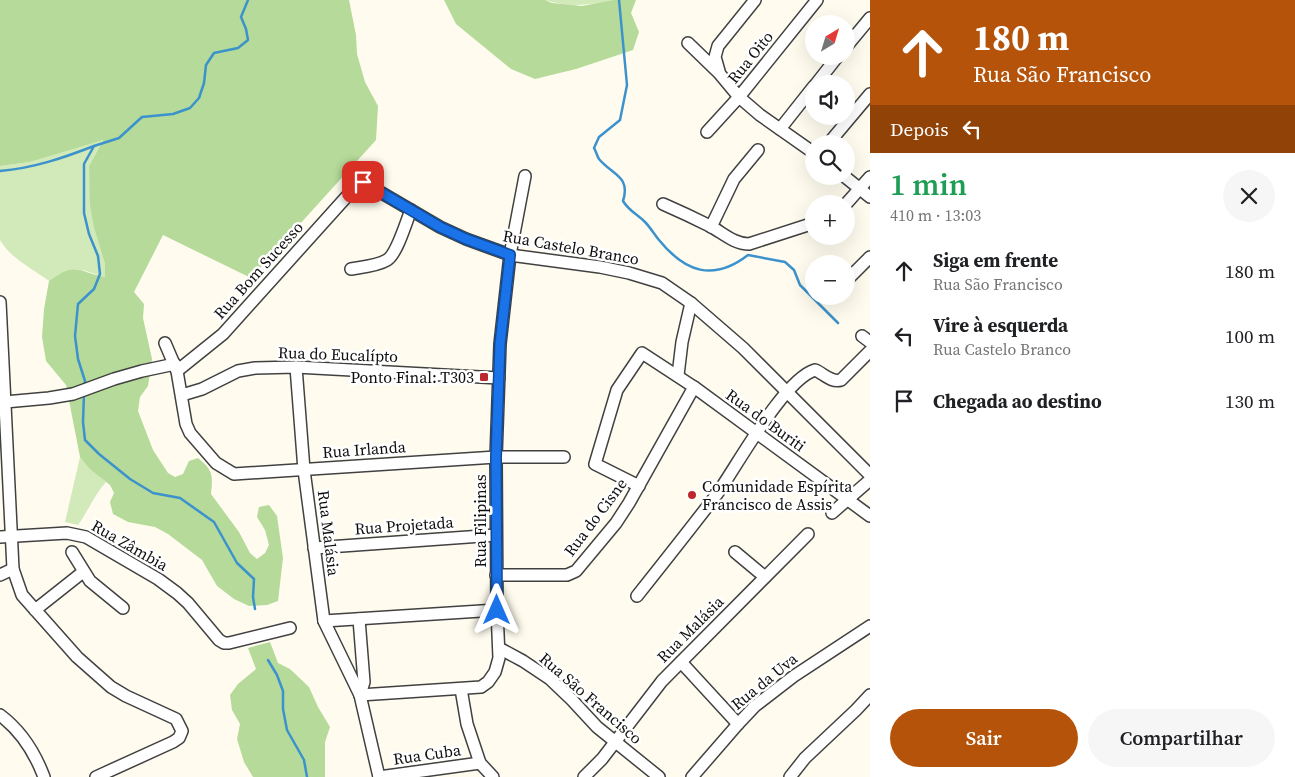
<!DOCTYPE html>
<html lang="pt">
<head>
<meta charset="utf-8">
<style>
	body { margin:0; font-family:"Source Serif 4",serif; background:#f6f6f6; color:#202124; height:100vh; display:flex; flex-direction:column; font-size:19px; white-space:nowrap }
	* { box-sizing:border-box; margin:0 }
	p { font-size:16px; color:#757577 }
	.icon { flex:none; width:28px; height:28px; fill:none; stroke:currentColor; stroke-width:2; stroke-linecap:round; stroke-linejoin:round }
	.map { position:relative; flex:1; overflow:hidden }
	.sheet { display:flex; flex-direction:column; background:#fff; width:425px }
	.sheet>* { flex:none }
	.banner { background:#b45309; color:#fff; overflow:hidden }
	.needle { width:32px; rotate:38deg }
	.fabs { position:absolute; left:805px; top:15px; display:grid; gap:10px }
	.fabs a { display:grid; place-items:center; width:50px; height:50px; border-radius:50%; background:#fff; box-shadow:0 5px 20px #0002; font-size:25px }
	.pin { position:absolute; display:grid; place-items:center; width:42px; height:42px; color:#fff; margin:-21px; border-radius:10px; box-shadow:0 2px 8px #0006 }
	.me { position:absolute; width:55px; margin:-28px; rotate:0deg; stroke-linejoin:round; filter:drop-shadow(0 0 4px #0008) }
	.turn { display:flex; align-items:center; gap:18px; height:105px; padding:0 20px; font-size:22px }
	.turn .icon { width:65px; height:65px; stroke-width:2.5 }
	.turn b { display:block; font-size:35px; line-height:42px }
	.then { display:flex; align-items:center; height:48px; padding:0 20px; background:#0003; gap:10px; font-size:19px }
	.round { display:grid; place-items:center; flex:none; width:52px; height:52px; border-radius:26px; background:#f6f6f6 }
	.head { display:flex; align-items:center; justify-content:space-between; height:85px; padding:0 20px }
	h1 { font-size:30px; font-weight:600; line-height:38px; color:#1e9e55 }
	.cta { display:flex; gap:10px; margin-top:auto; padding:10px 20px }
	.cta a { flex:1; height:58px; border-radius:30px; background:#b45309; color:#fff; font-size:20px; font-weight:600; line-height:58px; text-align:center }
	.cta a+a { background:#f6f6f6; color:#202124 }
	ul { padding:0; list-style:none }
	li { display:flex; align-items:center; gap:15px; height:65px; padding:0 20px }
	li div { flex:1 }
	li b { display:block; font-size:19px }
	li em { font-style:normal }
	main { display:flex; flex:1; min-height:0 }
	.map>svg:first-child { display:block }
</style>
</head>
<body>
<main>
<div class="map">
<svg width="870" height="777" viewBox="0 0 870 777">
	<rect width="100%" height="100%" fill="#fffcef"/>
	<g fill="#d2e9b9">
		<path d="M 545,0 L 613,0 C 589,5 569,8 545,0 Z"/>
		<path d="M 103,139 L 89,166 L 94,228 L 105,264 L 105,277 C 77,269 74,263 49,281 C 33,269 10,258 0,240 L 0,166 L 30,162 Z"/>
		<path d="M 80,457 L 106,482 C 95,494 88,511 78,525 L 65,522 Z"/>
	</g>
	<g fill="#b5da99">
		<path d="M 0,0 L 349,0 L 356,35 L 357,54 L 365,82 L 378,106 L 376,140 L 251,278 L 163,235 L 134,292 L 144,304 L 143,318 L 152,359 L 148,386 L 140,397 L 138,411 L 153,450 L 168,473 L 175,477 L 183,474 L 189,461 L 198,458 C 213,470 213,475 211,494 L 239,532 L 250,553 L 257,559 L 265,553 L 269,545 L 265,530 L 257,517 L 259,507 L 269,505 L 277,516 L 283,558 L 278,601 L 267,605 L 249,606 L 234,599 L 217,586 L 202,560 L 168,534 L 155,527 L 128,522 L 113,514 L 110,502 L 114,493 L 110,485 L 90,469 L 80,457 L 66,385 L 46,361 L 42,337 L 44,309 L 49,281 C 76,261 76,271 105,277 L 105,264 L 94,228 L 90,205 L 89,166 L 103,140 L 30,162 L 0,166 Z"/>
		<path d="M 444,0 L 545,0 L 552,3 L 582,6 L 613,0 L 636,0 L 631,13 L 639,32 L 633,50 L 576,69 L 535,79 L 511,69 L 456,24 Z"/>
		<path d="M 270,642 L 278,663 L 290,669 L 309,687 L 318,707 L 330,727 L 325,742 L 325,777 L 253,777 L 244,762 L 237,739 L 240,724 L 232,710 L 230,695 L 238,684 L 256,669 L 248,648 Z"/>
	</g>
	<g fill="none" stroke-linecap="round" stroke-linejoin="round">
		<g stroke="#3c92cc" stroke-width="2.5">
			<path d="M 619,0 L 627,85 L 620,120 L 599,137 L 594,148 C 596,151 597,156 599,159 C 612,175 631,176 623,201 C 629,211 637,214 645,222 C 650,227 654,234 659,240 C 685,272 713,282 748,255 L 785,262 L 794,270 L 800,285 L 838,323"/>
			<path d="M 0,171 C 34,168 63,158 94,146"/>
			<path d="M 84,387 L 85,381 L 78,359 L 75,336 L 78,304 L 94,289 L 100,274 L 98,256 L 89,234 L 84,213 L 84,164 L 94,146 L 119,138 L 142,117 L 173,114 L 190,108 L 199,98 L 204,83 L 206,65 L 214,53 L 238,48 L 248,40 L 246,29 L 241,17 L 248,0"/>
			<path d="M 84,393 L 83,422 L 85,440 L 99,454 L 130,479 L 153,493 L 180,498 L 214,522 L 237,563 L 254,579 L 253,597 L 255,609"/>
			<path d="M 268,660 L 277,675 L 283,691 L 283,709 L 287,730 L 304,760 L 307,777"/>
		</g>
		<defs>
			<g id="minor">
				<path d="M 688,43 L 719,73 L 739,97 L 760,115 L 814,153"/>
				<path d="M 846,47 L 870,18"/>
				<path d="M 719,71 L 715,57 L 718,46 L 755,0"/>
				<path d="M 816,84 L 838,56"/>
				<path d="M 780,129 L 814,86"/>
				<path d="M 707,132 L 739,97 L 817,0"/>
				<path d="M 828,144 L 870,94"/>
				<path d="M 844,176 L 870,197"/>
				<path d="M 663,204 C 679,211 694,218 710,226 C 723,233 734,244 749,244 L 814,223"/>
				<path d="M 846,204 L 870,177"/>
				<path d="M 711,227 L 734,179 L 758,150"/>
				<path d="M 351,269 C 362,267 377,266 387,260 C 397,254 406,222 411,210"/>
				<path d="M 846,281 L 870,257"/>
				<path d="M 829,297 L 829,296"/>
				<path d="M 0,302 L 13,569 L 22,595 L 77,657 L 111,687 L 126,696 L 176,719 L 182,731 L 179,738 L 173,742 L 96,777"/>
				<path d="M 862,336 L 870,342"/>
				<path d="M 165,343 L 177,371 L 186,424 L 190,433 L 216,463 L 234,474 L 496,457 L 564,457"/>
				<path d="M 296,367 L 304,470 L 324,621 L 360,695 L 379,777"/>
				<path d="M 177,371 L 223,334 L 358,184 L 363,182 L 440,227 L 466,239 L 510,255 L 600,267 L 629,273 L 662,283 L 691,303 L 743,348 L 870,475"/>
				<path d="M 678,375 L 682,342 L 691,303"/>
				<path d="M 182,395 L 202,389 L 238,371 L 255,368 L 296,367 L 499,378"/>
				<path d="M 5,402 L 49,398 L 73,394 L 114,379 L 142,371 L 175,364"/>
				<path d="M 639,486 L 595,464 L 617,390 L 642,353 L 694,387 L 870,516"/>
				<path d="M 832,513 L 870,480"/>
				<path d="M 0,537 L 67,533 L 86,537 L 158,579 L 177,593 L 188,603 L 219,640 L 224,643 L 229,643 L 290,628"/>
				<path d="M 314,548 L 496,535"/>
				<path d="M 72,552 L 90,581 L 123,608"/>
				<path d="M 735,552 L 765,577"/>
				<path d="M 0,575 L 13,569"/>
				<path d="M 496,575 L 567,575 L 576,571 L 616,523 L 629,503 L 694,387"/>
				<path d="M 637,596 C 664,562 691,528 717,494 C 737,466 784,379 815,370 C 823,373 831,383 841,380 L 870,351"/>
				<path d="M 35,610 L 83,572"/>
				<path d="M 359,619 L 364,682 L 360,695"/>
				<path d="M 324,621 L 497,610"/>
				<path d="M 499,648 L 523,661 L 550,679 L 572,700 L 597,727 L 659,777"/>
				<path d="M 681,662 L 738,724"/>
				<path d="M 461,689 L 467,724 L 480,763 L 493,777"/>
				<path d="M 360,695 L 481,687 L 488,682 L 495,672 L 499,658 L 497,610 L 496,457 L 500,344 L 510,255 L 525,176"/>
				<path d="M 0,715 C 20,730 35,753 44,777"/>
				<path d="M 379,777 L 480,763"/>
				<path d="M 584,777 L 602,759 L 662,681 L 808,534"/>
				<path d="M 692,777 L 738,724 L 755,706 L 794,676 L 870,626"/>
				<path d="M 790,777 L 805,758 L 856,710 L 870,695"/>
			</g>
		</defs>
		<use href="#minor" stroke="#414141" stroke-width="14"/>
		<use href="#minor" stroke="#fff" stroke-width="11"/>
	</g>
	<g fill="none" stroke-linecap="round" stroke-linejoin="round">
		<defs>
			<path id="route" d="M 363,182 L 440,227 L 466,239 L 510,255 L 500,344 L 496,457 L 497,610"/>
		</defs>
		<use href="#route" stroke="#114b97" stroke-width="12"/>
		<use href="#route" stroke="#1a73e8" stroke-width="9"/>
	</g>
	<g fill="#bd272d" stroke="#fff" stroke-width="2">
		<rect x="479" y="372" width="10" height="10" rx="2.5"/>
		<circle cx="692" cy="495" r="5"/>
	</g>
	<g text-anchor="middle" stroke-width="5" stroke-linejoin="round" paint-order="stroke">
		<g font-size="16" fill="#0e0e0e" stroke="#fff">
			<text transform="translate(750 57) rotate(-51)" y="6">Rua Oito</text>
			<text transform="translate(571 247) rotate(10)" y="6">Rua Castelo Branco</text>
			<text transform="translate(258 270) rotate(-48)" y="6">Rua Bom Sucesso</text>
			<text transform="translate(338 354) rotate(2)" y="6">Rua do Eucalípto</text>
			<text transform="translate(766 420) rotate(36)" y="6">Rua do Buriti</text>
			<text transform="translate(364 449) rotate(-4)" y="6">Rua Irlanda</text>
			<text transform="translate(595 517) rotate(-53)" y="6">Rua do Cisne</text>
			<text transform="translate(480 521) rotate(-90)" y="6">Rua Filipinas</text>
			<text transform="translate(404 525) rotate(-4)" y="6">Rua Projetada</text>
			<text transform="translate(329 533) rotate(83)" y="6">Rua Malásia</text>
			<text transform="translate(130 545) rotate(30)" y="6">Rua Zâmbia</text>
			<text transform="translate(690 629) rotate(-45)" y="6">Rua Malásia</text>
			<text transform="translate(764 681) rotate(-39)" y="6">Rua da Uva</text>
			<text transform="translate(591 698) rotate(41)" y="6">Rua São Francisco</text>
			<text transform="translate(427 754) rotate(-8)" y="6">Rua Cuba</text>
		</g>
		<g font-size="16" fill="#0e0e0e" stroke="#fff" text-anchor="end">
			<text x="474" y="383">Ponto Final: T303</text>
			<text x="702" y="492" text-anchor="start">Comunidade Espírita<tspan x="702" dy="18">Francisco de Assis</tspan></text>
		</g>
	</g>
</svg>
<div class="fabs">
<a><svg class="needle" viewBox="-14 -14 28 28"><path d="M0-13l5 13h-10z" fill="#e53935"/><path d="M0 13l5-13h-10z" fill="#757577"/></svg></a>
<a><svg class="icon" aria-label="sound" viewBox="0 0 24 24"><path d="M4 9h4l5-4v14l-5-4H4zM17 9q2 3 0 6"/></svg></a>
<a><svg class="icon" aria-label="search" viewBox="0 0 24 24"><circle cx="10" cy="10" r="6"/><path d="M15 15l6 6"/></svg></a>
<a>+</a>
<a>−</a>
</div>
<div class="pin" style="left:363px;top:182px;background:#d93025"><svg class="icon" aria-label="arrive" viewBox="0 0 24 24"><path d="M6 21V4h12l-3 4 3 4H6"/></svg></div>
<svg class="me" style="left:497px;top:610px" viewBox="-20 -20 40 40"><path d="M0-17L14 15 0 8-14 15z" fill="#1a73e8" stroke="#fff" stroke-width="4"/></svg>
</div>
<section class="sheet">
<div class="banner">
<div class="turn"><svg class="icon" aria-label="ahead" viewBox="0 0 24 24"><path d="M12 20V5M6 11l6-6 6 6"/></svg><div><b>180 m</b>Rua São Francisco</div></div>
<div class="then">Depois<svg class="icon" aria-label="left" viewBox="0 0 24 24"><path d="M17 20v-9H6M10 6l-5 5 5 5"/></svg></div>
</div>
<div class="head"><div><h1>1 min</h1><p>410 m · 13:03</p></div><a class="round"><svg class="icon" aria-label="close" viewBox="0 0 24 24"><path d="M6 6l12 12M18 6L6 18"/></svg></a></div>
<ul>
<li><svg class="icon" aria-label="ahead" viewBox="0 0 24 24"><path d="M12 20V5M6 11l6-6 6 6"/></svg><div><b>Siga em frente</b><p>Rua São Francisco</p></div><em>180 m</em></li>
<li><svg class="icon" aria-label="left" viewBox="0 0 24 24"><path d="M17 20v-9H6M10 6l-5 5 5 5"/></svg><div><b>Vire à esquerda</b><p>Rua Castelo Branco</p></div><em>100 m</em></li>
<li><svg class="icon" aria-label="arrive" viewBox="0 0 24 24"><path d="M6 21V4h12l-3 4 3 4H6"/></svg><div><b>Chegada ao destino</b></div><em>130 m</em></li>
</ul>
<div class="cta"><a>Sair</a><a>Compartilhar</a></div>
</section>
</main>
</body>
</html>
